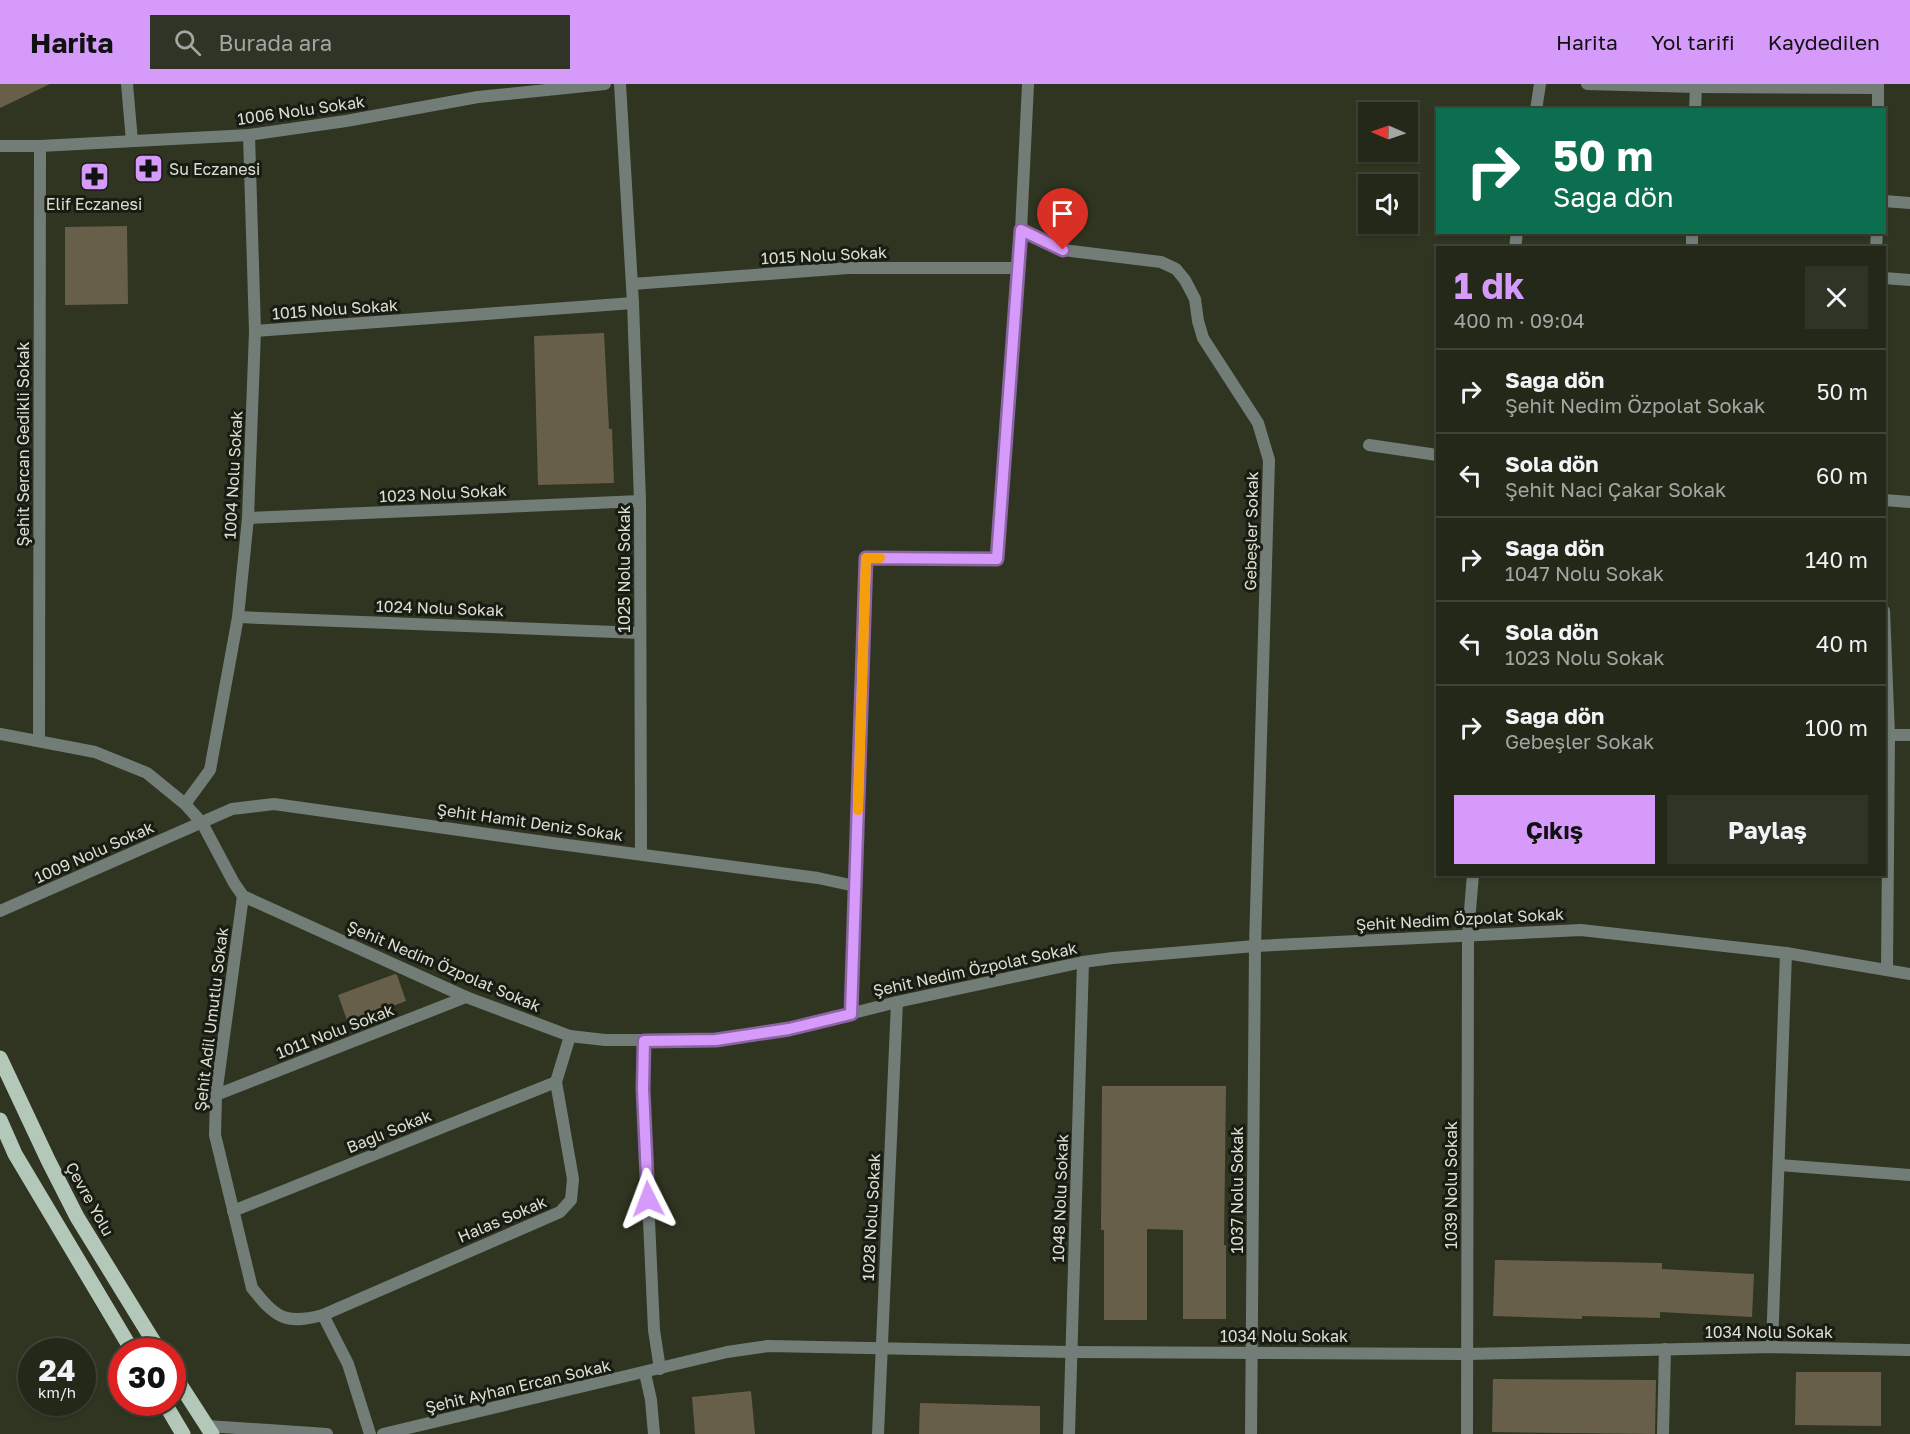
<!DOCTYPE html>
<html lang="tr">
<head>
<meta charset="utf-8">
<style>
	body { margin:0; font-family:"Golos Text",sans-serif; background:#2f3426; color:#f1f3f6; height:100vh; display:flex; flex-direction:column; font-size:22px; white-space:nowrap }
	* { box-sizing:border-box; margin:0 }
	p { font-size:20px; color:#a3a6a2 }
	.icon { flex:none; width:33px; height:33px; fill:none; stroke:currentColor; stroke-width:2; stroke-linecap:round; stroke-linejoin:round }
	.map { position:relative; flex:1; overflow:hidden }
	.sheet { position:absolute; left:1436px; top:162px; width:450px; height:630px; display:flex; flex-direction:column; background:#232819; border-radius:0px; box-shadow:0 2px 4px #0004,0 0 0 2px #404438 }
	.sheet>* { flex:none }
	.guide { position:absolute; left:1436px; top:24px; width:450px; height:126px; border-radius:0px; box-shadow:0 2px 4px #0004,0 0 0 2px #404438; background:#0b6e4f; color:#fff; overflow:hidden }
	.needle { width:39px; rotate:272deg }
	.controls { position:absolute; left:1358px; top:18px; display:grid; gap:12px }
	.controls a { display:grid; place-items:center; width:60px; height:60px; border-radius:0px; background:#232819; box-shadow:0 2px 4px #0004,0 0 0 2px #404438; font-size:30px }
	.speed { position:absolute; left:18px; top:1254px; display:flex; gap:12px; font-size:30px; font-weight:700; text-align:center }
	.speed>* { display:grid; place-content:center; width:78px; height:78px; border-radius:50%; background:#232819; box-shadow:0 2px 4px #0004,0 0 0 2px #404438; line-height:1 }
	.speed small { font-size:15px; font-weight:400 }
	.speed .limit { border:9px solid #d22; background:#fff; color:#111 }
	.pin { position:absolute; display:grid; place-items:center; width:51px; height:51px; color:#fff; margin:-62px -26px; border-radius:50% 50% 50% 0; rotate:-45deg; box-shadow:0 0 6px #0007 }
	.pin .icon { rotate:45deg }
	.me { position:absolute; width:66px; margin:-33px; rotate:357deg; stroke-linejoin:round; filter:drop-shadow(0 0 4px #0008) }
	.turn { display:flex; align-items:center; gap:21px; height:126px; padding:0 18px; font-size:27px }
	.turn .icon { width:78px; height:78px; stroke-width:2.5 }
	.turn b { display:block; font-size:42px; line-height:51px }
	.round { display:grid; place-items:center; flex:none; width:63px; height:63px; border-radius:0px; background:#2f3426 }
	.overview { display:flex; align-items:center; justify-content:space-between; height:102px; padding:0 18px }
	h1 { font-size:36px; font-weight:700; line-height:45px; color:#d69bfa }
	.primary-button { display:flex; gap:12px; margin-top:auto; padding:12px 18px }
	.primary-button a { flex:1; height:69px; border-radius:0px; background:#d69bfa; color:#111; font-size:24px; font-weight:700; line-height:69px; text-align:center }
	.primary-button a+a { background:#2f3426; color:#f1f3f6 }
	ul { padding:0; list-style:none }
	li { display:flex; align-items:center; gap:18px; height:84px; padding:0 18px; border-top:2px solid #404438 }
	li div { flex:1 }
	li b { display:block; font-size:22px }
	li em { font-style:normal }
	header { display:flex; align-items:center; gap:36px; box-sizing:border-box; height:84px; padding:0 30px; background:#d69bfa; color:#111 }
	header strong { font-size:28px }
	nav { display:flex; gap:33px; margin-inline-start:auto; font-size:21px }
	.search { width:420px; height:54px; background:#2f3426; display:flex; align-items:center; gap:15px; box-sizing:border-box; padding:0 21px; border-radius:0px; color:#a3a6a2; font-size:22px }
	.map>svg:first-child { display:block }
</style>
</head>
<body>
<header>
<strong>Harita</strong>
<div class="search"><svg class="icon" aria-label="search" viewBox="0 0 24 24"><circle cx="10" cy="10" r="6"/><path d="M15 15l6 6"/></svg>Burada ara</div>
<nav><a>Harita</a><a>Yol tarifi</a><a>Kaydedilen</a></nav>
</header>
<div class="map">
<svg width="1910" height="1350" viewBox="0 0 1910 1350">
	<rect width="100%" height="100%" fill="#2f3521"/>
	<g fill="#685f4a">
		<path d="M 0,0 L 50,0 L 0,24 Z"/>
		<path d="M 127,142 L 128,220 L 65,221 L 65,143 Z"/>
		<path d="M 604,249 L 609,345 L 612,345 L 614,399 L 538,401 L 534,252 Z"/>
		<path d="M 395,890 L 397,891 L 406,917 L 348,939 L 338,911 Z"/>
		<path d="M 1102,1002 L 1226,1002 L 1224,1161 L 1226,1161 L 1226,1235 L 1183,1235 L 1183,1146 L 1147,1145 L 1147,1236 L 1104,1236 L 1104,1146 L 1101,1146 Z"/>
		<path d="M 1495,1176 L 1662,1179 L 1662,1185 L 1754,1190 L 1752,1233 L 1660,1228 L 1660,1234 L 1582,1232 L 1582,1235 L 1493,1232 Z"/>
		<path d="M 1796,1288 L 1881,1288 L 1881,1342 L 1795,1341 Z"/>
		<path d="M 1493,1295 L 1656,1296 L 1655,1350 L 1492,1348 Z"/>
		<path d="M 751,1307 L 755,1350 L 695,1350 L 692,1313 Z"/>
		<path d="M 920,1319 L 1040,1322 L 1040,1350 L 919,1350 Z"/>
	</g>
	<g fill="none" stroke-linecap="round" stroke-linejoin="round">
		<g stroke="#737d77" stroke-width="12">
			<path d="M 127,0 L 132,57"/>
			<path d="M 620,0 L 633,219 L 640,417 L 641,770"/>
			<path d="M 1587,0 L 1696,3 L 1878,4"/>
			<path d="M 1536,26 L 1540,0"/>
			<path d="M 1695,26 L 1696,3"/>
			<path d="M 1878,26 L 1878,0"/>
			<path d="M 0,62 L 40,62 L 249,51 L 346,37 L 478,13 L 605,0"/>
			<path d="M 1884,117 L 1910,119"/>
			<path d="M 1021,146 L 1063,166 L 1161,178 L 1176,185 L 1185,196 L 1195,215 L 1198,237 L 1203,254 L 1258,339 L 1269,376 L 1255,862 L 1251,1350"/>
			<path d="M 1515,164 L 1517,148"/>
			<path d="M 1692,164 L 1692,148"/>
			<path d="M 1876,164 L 1877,148"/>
			<path d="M 1884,194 L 1910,196"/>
			<path d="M 632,200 L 848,184 L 1017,184"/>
			<path d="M 255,247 L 633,219"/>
			<path d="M 1369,361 L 1437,371"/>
			<path d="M 1884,416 L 1910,418"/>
			<path d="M 248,434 L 640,417"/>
			<path d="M 1884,527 L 1889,651 L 1887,886"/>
			<path d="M 238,533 L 640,549"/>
			<path d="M 1889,651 L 1910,651"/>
			<path d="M 39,657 L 40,62"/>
			<path d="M 185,720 L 210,686 L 238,533 L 248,434 L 255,247 L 249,51"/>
			<path d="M 243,812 L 216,1011 L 215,1051 L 252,1204 C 276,1234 285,1241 323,1231 L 348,1280 L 370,1350"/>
			<path d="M 0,827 L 232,725 L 274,720 L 552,759 L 818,794 L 855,802"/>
			<path d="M 851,930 L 866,474 L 997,475 L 1021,146 L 1028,0"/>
			<path d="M 644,957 L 643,1005 L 654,1246 L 660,1285"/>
			<path d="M 216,1011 L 466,913"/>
			<path d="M 1779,1081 L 1910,1091"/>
			<path d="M 233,1127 L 556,998"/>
			<path d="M 323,1231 L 560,1128 L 571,1116 L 573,1095 L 556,998 L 570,952"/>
			<path d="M 1772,1263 L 1786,869"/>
			<path d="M 645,1289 L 651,1316 L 654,1350"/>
			<path d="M 207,1342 L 327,1350"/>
			<path d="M 383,1350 L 727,1268 L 768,1262 L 1071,1268 L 1467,1270 L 1772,1263 L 1910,1266"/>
			<path d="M 878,1350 L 897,918"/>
			<path d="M 1069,1350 L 1083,878"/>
			<path d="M 1467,1350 L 1468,851 L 1473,790"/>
			<path d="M 1663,1350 L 1665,1265"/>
		</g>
		<path stroke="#737d77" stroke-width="12" d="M 0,650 L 95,668 L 147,689 L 185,720 L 202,739 L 234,799 L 243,812 L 466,913 L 570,952 L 605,956 L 716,956 L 789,945 L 897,918 L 1083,878 L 1113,874 L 1255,862 L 1581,846 L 1786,869 L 1910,890"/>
		<g stroke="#b4c8ba" stroke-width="15">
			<path d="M 0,974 L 48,1076 L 77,1133 L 160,1268"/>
			<path d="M 0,1036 L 15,1070 L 133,1268"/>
			<path d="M 172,1288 L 212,1350"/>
			<path d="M 164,1318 L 183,1350"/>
		</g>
	</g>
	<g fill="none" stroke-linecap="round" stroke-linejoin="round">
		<defs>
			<path id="route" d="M 648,1115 L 643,1005 L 644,957 L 716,956 L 789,945 L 851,930 L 866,474 L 997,475 L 1021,146 L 1063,166"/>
		</defs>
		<use href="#route" stroke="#8b65a2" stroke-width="15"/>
		<use href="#route" stroke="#d69bfa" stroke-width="10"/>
		<path stroke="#f59e0b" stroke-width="10" d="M 858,726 L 866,474 L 880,474"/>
	</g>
	<defs>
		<symbol id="pharmacy-square" viewBox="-11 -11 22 22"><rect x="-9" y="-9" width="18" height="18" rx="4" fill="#d69bfa" stroke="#191c13"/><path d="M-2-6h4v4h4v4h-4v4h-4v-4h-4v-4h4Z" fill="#111"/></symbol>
	</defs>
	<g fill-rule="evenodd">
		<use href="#pharmacy-square" x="132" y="68" width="33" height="33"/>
		<use href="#pharmacy-square" x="78" y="76" width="33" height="33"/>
	</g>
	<g text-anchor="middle" stroke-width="6" stroke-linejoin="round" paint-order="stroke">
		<g font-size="16" fill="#dbe0d3" stroke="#191c13">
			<text transform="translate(301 26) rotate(-8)" y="6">1006 Nolu Sokak</text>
			<text transform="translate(824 171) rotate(-3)" y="6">1015 Nolu Sokak</text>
			<text transform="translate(335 225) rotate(-4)" y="6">1015 Nolu Sokak</text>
			<text transform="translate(23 360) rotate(-90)" y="6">Şehit Sercan Gedikli Sokak</text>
			<text transform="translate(233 391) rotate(-87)" y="6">1004 Nolu Sokak</text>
			<text transform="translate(443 409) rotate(-3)" y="6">1023 Nolu Sokak</text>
			<text transform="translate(1251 447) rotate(-89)" y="6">Gebeşler Sokak</text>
			<text transform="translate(624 485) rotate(-90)" y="6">1025 Nolu Sokak</text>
			<text transform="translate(440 524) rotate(2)" y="6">1024 Nolu Sokak</text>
			<text transform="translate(530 738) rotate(8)" y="6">Şehit Hamit Deniz Sokak</text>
			<text transform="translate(94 768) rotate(-24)" y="6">1009 Nolu Sokak</text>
			<text transform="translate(1460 835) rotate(-3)" y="6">Şehit Nedim Özpolat Sokak</text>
			<text transform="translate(444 882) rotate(23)" y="6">Şehit Nedim Özpolat Sokak</text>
			<text transform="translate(975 885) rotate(-12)" y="6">Şehit Nedim Özpolat Sokak</text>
			<text transform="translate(211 935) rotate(-83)" y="6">Şehit Adil Umutlu Sokak</text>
			<text transform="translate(335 947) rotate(-21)" y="6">1011 Nolu Sokak</text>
			<text transform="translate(389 1047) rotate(-22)" y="6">Bağlı Sokak</text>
			<text transform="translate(1451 1101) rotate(-90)" y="6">1039 Nolu Sokak</text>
			<text transform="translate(1237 1106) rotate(-90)" y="6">1037 Nolu Sokak</text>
			<text transform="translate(1060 1114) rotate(-88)" y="6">1048 Nolu Sokak</text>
			<text transform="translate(90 1115) rotate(61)" y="6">Çevre Yolu</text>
			<text transform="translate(871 1133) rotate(-87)" y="6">1028 Nolu Sokak</text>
			<text transform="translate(502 1135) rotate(-23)" y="6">Halas Sokak</text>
			<text x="1769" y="1254">1034 Nolu Sokak</text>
			<text x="1284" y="1258">1034 Nolu Sokak</text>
			<text transform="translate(518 1302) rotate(-13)" y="6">Şehit Ayhan Ercan Sokak</text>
		</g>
		<g font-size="16" fill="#dbe0d3" stroke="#191c13" text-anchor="start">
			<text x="169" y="91">Su Eczanesi</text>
			<text x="94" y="126" text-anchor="middle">Elif Eczanesi</text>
		</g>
	</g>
</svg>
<div class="controls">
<a><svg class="needle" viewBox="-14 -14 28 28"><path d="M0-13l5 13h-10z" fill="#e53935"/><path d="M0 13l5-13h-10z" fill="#a3a6a2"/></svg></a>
<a><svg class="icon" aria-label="sound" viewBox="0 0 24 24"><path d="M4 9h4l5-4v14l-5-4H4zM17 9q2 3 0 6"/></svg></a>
</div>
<div class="speed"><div>24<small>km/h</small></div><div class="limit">30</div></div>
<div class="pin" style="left:1063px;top:166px;background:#d93025"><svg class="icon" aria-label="arrive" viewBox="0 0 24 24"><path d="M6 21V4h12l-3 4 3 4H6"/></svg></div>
<svg class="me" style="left:648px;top:1115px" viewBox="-20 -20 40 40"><path d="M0-17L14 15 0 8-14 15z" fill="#d69bfa" stroke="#fff" stroke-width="4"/></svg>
<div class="guide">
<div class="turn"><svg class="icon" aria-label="right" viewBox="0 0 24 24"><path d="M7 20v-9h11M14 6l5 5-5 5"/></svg><div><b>50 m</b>Sağa dön</div></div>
</div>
<section class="sheet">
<div class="overview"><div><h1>1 dk</h1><p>400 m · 09:04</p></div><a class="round"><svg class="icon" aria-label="close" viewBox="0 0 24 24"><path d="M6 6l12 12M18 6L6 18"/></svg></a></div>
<ul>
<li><svg class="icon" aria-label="right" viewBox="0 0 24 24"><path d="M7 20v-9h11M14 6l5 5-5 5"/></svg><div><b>Sağa dön</b><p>Şehit Nedim Özpolat Sokak</p></div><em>50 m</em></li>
<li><svg class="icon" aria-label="left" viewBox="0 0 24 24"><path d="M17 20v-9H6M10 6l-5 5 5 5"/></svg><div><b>Sola dön</b><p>Şehit Naci Çakar Sokak</p></div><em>60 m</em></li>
<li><svg class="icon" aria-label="right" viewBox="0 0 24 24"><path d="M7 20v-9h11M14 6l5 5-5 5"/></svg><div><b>Sağa dön</b><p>1047 Nolu Sokak</p></div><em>140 m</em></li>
<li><svg class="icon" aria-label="left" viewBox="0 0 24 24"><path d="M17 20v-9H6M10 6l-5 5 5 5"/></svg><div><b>Sola dön</b><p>1023 Nolu Sokak</p></div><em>40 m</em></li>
<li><svg class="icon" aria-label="right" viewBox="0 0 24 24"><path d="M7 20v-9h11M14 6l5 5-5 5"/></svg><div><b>Sağa dön</b><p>Gebeşler Sokak</p></div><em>100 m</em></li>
</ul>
<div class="primary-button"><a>Çıkış</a><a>Paylaş</a></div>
</section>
</div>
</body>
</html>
